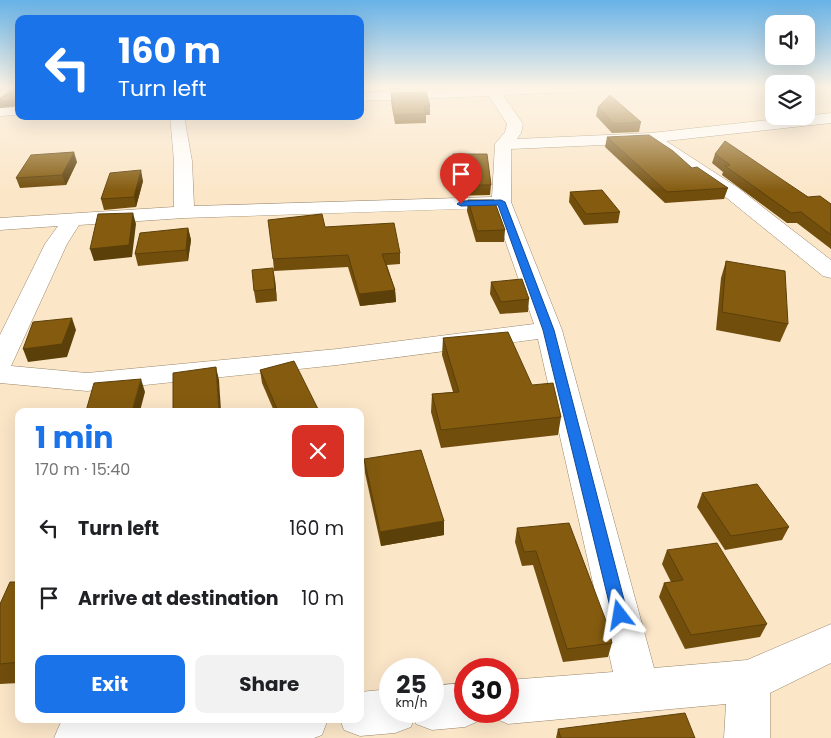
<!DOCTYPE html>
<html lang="en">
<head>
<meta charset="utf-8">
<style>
	body { margin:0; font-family:Poppins,sans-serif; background:#f2f2f2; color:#202124; height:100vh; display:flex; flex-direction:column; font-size:19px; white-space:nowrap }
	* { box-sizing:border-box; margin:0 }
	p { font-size:16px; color:#757577 }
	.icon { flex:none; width:28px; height:28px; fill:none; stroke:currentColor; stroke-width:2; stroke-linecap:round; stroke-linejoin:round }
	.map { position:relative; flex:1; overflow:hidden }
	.sheet { position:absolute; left:15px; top:408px; width:349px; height:315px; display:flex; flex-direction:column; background:#fff; border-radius:10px; box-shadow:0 5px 20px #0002 }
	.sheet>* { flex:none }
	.top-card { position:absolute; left:15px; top:15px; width:349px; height:105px; border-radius:10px; box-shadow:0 5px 20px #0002; background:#1a73e8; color:#fff; overflow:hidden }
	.buttons { position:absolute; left:765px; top:15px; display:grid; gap:10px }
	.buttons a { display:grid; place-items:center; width:50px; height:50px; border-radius:10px; background:#fff; box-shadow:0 5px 20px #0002; font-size:25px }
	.speed { position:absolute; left:379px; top:658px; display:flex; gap:10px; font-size:25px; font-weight:700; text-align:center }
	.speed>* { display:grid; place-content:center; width:65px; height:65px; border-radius:50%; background:#fff; box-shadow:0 5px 20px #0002; line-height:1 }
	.speed small { font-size:12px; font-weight:400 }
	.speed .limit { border:8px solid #d22; background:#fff; color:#111 }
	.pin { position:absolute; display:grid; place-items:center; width:42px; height:42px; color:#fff; margin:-51px -21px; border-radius:50% 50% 50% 0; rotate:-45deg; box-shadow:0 0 5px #0007 }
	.pin .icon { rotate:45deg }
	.me { position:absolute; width:55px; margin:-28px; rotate:346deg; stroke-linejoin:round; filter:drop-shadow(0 0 4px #0008) }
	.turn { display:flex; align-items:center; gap:18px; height:105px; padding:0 20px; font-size:22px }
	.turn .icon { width:65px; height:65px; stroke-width:2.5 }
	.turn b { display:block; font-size:35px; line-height:42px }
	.round { display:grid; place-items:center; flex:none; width:52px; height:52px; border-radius:10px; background:#f2f2f2 }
	.overview { display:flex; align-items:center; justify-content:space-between; height:85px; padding:0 20px }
	h1 { font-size:30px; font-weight:700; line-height:38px; color:#1a73e8 }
	.cta { display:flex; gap:10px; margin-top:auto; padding:10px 20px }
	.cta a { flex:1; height:58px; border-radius:10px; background:#1a73e8; color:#fff; font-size:20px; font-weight:700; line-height:58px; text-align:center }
	.cta a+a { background:#f2f2f2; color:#202124 }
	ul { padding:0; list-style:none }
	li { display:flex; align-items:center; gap:15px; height:70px; padding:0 20px }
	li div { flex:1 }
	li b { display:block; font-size:19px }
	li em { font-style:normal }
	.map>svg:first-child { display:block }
</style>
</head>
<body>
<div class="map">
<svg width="831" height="738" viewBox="0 0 831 738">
	<rect width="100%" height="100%" fill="#fbe6c8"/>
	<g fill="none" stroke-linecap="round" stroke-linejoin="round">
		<defs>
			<g id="street">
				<path d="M 482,88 L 584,88 L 577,92 L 503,95 L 523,124 L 521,133 L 517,139 L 651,133 L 831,113 L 831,123 L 666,141 L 737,187 L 831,260 L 831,278 L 823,276 L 723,195 L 648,143 L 511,149 L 511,202 L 562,330 L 654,668 L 747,660 L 831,624 L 831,663 L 770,693 L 770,738 L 724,738 L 726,704 L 508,724 L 492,717 L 490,711 L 508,711 L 508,680 L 613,672 L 538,339 L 337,365 L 87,391 L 0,383 L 0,335 L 45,244 L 58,226 L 0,230 L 0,218 L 174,207 L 174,161 L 170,116 L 184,116 L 192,161 L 194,206 L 492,197 L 495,144 L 505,132 L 507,124 L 489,96 L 360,101 L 360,93 ZM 494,208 L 534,324 L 337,349 L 87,373 L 11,366 L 67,244 L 79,225 L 184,218 Z"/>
				<path d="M 19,107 L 19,115 L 0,116 L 0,108 Z"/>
				<path d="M 465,683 L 465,711 L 484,711 L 481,720 L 465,727 L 432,730 L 416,724 L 414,718 L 411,727 L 395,733 L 360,736 L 344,730 L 340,719 L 360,719 L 360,692 L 390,689 L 390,711 L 432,711 L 432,686 Z"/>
				<path d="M 68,719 L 328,719 L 322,735 L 314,738 L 54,738 L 61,722 Z"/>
			</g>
		</defs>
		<use href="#street" stroke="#99866a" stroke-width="1"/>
		<use href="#street" fill="#fff" fill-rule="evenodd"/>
	</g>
	<g fill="#724e0d">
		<path d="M 389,88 L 422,88 L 422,89 L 389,90 Z"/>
		<path d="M 391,93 L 430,106 L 430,115 L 426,115 L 426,123 L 395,124 L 391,102 Z"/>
		<path d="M 598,107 L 641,122 L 639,132 L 612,133 L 596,116 Z"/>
		<path d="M 607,137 L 692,168 L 728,188 L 724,199 L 665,203 L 605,147 Z"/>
		<path d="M 453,154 L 491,185 L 490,195 L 454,196 Z"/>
		<path d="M 715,154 L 808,197 L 831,204 L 831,249 L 797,223 L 787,223 L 722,175 L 723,172 L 712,163 Z"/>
		<path d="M 77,162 L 66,185 L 20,188 L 16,178 Z"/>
		<path d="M 143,181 L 136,207 L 104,210 L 101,199 Z"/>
		<path d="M 570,192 L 620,212 L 618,223 L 584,225 L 569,202 Z"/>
		<path d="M 468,200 L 505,230 L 504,242 L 476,242 L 467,211 Z"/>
		<path d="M 325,227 L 400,253 L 400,264 L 387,265 L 395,290 L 396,302 L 360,306 L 348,267 L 274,271 L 273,259 Z"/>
		<path d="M 188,228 L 191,240 L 188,261 L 138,266 L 135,254 Z"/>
		<path d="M 726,261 L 788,324 L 780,342 L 716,330 L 721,278 Z"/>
		<path d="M 275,280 L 277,301 L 256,303 L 254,291 Z"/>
		<path d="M 491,282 L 529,299 L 528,312 L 500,314 L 490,294 Z"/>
		<path d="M 443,338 L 532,385 L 561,417 L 558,435 L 441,448 L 431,412 L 432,394 L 453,392 L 442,355 Z"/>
		<path d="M 260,370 L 319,411 L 274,411 L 262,383 Z"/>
		<path d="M 364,459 L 444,521 L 444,535 L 381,546 L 365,473 Z"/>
		<path d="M 702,493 L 789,527 L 782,540 L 725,550 L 697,507 Z"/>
		<path d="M 517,528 L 612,643 L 608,657 L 563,662 L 533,565 L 522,566 L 515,542 Z"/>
		<path d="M 667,550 L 767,624 L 760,637 L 685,649 L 659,597 L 664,583 L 671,582 L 662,564 Z"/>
		<path d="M 19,582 L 19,683 L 0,684 L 0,604 Z"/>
		<path d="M 558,729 L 695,738 L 556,738 Z"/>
	</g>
	<g fill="#5c400a">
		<path d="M 0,88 L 5,88 L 0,92 Z"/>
		<path d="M 19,99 L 19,106 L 0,108 L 0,101 Z"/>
		<path d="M 74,152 L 77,162 L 66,185 L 62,175 Z"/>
		<path d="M 141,170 L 143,181 L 136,207 L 134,197 Z"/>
		<path d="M 133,213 L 136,224 L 132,257 L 94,261 L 90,249 Z"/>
		<path d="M 188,228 L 191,240 L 188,261 L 186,250 Z"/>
		<path d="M 273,268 L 275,280 L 277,301 L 275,289 Z"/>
		<path d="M 395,290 L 396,302 L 360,306 L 359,294 Z"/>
		<path d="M 72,318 L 76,330 L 67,357 L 28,362 L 23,349 Z"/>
		<path d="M 216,367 L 219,380 L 221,411 L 219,411 Z"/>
		<path d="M 141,379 L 145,392 L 140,411 L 132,411 Z"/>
		<path d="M 444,521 L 444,535 L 381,546 L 380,532 Z"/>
	</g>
	<g fill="#845b0f" stroke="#5c400a">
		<path d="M 15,88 L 19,88 L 19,99 L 0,101 L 0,98 Z"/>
		<path d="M 426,92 L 430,106 L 424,106 L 426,114 L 394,115 L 391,93 Z"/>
		<path d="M 610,95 L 641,122 L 614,124 L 598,107 Z"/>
		<path d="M 649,135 L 673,151 L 692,168 L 697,167 L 728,188 L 667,192 L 607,137 Z"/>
		<path d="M 725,141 L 808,197 L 820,196 L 831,204 L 831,235 L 801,212 L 791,213 L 725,166 L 730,165 L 715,154 Z"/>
		<path d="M 74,152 L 62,175 L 16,178 L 31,155 Z"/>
		<path d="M 453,154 L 487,154 L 491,185 L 455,185 Z"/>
		<path d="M 141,170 L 134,197 L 101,199 L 110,173 Z"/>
		<path d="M 602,190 L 620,212 L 586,214 L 570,192 Z"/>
		<path d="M 468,200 L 494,200 L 505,230 L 477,231 Z"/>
		<path d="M 133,213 L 129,245 L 90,249 L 98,214 Z"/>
		<path d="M 322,214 L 325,227 L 394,223 L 400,253 L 382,254 L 395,290 L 359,294 L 348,255 L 273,259 L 268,220 Z"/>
		<path d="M 188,228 L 186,250 L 135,254 L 140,233 Z"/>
		<path d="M 726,261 L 785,271 L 788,324 L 722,312 Z"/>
		<path d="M 273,268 L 275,289 L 254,291 L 252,270 Z"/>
		<path d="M 522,279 L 529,299 L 501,302 L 491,282 Z"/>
		<path d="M 72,318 L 62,344 L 23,349 L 33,322 Z"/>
		<path d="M 508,332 L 532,385 L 553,383 L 561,417 L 441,430 L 432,394 L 459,392 L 443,338 Z"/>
		<path d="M 294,361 L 319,411 L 278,411 L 260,370 Z"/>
		<path d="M 216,367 L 219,411 L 173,411 L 173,373 Z"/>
		<path d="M 141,379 L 132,411 L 86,411 L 94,383 Z"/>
		<path d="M 421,450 L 444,521 L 380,532 L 364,459 Z"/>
		<path d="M 757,484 L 789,527 L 731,536 L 702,493 Z"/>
		<path d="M 569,523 L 608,626 L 612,643 L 567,649 L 536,551 L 524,552 L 517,528 Z"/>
		<path d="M 717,543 L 767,624 L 691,635 L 664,583 L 683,580 L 667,550 Z"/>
		<path d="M 10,582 L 19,582 L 19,662 L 0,664 L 0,604 Z"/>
		<path d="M 685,713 L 695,738 L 561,738 L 558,729 Z"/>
	</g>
	<linearGradient id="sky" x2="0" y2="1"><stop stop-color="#67b2e7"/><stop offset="0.46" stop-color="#fdf4e6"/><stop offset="1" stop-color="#fdf4e6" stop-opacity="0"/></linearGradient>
	<rect width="831" height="191" fill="url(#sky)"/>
	<path fill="#1a73e8" stroke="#114b97" d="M 501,200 L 505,202 L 554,330 L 628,615 L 626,620 L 620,622 L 614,620 L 612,615 L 543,330 L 498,205 L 461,206 L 457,204 L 461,201 Z"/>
</svg>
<div class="buttons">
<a><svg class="icon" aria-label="sound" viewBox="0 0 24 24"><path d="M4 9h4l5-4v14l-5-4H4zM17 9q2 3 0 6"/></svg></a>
<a><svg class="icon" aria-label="layers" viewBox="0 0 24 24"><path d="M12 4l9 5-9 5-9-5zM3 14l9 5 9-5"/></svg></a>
</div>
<div class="speed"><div>25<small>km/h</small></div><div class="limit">30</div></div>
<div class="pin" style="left:461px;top:204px;background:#d93025"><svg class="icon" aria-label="arrive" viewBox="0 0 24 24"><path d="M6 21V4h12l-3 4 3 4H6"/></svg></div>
<svg class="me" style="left:620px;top:615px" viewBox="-20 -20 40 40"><path d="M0-17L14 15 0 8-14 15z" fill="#1a73e8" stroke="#fff" stroke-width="4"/></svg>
<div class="top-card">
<div class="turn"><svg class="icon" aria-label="left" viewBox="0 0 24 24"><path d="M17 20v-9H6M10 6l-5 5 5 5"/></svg><div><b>160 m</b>Turn left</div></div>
</div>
<section class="sheet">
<div class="overview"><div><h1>1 min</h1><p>170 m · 15:40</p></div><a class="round" style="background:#d93025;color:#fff"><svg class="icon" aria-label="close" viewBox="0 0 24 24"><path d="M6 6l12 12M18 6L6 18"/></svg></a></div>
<ul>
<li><svg class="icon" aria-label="left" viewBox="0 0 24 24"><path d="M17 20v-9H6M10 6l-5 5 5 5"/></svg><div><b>Turn left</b></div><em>160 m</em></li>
<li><svg class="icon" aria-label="arrive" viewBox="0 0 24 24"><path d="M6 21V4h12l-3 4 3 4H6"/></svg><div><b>Arrive at destination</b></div><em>10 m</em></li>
</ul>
<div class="cta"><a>Exit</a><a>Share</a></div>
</section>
</div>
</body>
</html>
